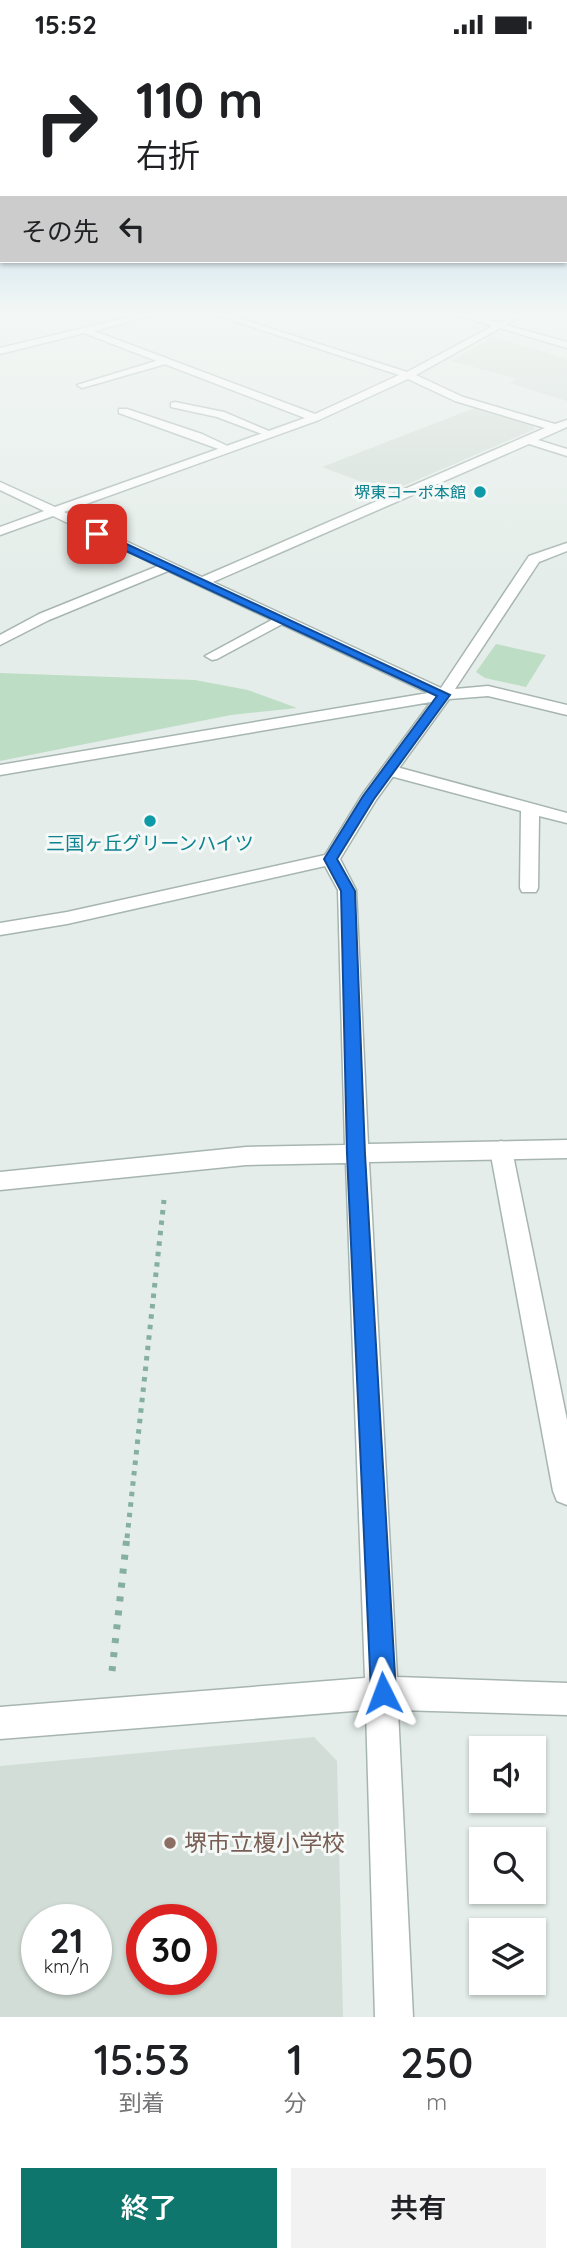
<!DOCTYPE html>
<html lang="ja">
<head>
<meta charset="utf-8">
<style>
	body { margin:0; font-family:Quicksand,"Noto Sans JP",sans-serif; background:#f2f2f2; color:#202124; height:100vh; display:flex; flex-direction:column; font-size:26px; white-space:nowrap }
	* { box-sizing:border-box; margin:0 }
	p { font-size:23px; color:#757577 }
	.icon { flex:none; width:38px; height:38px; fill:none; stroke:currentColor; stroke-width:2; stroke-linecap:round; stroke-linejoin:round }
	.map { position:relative; height:1968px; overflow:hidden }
	.panel { display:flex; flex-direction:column; background:#fff; flex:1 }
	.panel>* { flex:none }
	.hud { position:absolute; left:0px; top:0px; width:567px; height:214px; box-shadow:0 2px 5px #0004; background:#fff; color:#202124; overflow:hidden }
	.controls { position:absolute; left:469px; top:1687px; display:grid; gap:14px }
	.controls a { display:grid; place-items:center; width:77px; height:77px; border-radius:0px; background:#fff; box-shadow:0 2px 5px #0004; font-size:35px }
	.speed { position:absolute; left:21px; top:1855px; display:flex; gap:14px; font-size:35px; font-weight:700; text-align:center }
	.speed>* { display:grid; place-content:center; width:91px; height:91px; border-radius:50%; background:#fff; box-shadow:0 2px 5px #0004; line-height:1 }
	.speed small { font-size:18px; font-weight:400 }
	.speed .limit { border:10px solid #d22; background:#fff; color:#111 }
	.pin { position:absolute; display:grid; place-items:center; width:60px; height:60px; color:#fff; margin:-30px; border-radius:14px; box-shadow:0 4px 10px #0006 }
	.me { position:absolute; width:77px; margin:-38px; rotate:357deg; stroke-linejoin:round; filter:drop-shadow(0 0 5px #0008) }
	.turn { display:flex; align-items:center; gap:24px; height:147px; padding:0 21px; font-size:32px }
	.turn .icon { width:91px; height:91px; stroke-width:2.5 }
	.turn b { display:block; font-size:49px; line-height:60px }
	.then { display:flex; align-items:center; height:66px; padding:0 21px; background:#0003; gap:14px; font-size:26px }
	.eta { display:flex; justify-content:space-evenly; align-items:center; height:119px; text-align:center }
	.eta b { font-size:42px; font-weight:600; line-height:49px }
	.primary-button { display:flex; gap:14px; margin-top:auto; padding:14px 21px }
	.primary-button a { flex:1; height:80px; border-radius:0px; background:#0f766e; color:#fff; font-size:28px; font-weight:600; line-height:80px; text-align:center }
	.primary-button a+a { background:#f2f2f2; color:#202124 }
	.status { display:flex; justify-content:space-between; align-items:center; height:49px; padding:0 35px; background:#fff; direction:ltr }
	.status svg { height:19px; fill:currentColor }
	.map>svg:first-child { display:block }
</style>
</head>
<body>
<div class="status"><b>15:52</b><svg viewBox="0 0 49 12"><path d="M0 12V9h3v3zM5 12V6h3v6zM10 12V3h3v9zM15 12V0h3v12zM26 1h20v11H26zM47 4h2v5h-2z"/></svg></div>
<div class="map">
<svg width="567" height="1968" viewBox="0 0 567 1968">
	<rect width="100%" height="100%" fill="#e4ede9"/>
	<g fill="#d2ddd7" fill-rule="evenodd">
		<path d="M 493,288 L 567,310 L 567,352 L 510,334 L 517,330 L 451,312 Z"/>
		<path d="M 477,358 L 530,374 L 535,380 L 389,443 L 322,418 Z"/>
		<path d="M 314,1688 L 337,1712 L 343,1968 L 0,1968 L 0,1717 ZM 37,1871 L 96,1871 L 96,1930 L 37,1930 ZM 142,1871 L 201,1871 L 201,1930 L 142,1930 Z"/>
	</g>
	<g fill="#beddc5">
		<path d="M 496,595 L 546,606 L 526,638 L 485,629 L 476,623 Z"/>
		<path d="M 0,624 L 195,631 L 248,641 L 297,659 L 231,666 L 0,712 Z"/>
	</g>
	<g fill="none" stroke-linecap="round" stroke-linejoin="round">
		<defs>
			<g id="lane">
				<path d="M 166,309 L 171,312 L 169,314 L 82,339 L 77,336 Z"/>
				<path d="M 175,353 L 224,363 L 276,385 L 267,387 L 217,368 L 171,358 L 171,354 Z"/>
				<path d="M 119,360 L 127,360 L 202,385 L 234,400 L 224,402 L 119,364 Z"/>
				<path d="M 281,566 L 286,567 L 286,573 L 217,610 L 212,611 L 205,607 Z"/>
				<path d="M 389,716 L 567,764 L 567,774 L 539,767 L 538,839 L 536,843 L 522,843 L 520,839 L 521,762 L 383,725 L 381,721 Z"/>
				<path d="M 501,1092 L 509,1095 L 512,1101 L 567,1371 L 567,1456 L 557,1452 L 553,1442 L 490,1101 L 493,1095 Z"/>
			</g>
			<path id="street" d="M 146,264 L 160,264 L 94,282 L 315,365 L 399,326 L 210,264 L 222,264 L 407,323 L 517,264 L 527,264 L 416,326 L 463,348 L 555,375 L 567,371 L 567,378 L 538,391 L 567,400 L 567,407 L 529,395 L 213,533 L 441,639 L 529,507 L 567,494 L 567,502 L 539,513 L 455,640 L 488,637 L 567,656 L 567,666 L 488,647 L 449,650 L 376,751 L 340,810 L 356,841 L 368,1095 L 567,1091 L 567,1109 L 369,1113 L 397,1628 L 567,1634 L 567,1666 L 398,1661 L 413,1968 L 375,1968 L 366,1661 L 0,1690 L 0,1658 L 365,1629 L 346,1114 L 246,1116 L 0,1141 L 0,1123 L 246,1098 L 345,1096 L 338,841 L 325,817 L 67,875 L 0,886 L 0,874 L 67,863 L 325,806 L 362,746 L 431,653 L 0,726 L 0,716 L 428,644 L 168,522 L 49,571 L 0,596 L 0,586 L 39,565 L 158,517 L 53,467 L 0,486 L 0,478 L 44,462 L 0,441 L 0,433 L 55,458 L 305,369 L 84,284 L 0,305 L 0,299 ZM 408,330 L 455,352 L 545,379 L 202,528 L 64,463 L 319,371 Z"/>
			<path id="secondary" d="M 449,264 L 462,264 L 567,293 L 567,299 Z"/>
		</defs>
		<use href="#lane" stroke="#a7b5b0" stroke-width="3"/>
		<use href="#street" stroke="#a7b5b0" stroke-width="3"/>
		<use href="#secondary" stroke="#a3b8b0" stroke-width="3"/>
		<path stroke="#85afa1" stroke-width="5" stroke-dasharray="4.5 6" stroke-linecap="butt" d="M 127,1489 L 164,1151"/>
		<path stroke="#85afa1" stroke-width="7" stroke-dasharray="5 9" stroke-linecap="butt" d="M 112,1622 L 127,1487"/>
		<use href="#lane" fill="#fff" fill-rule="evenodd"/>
		<use href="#street" fill="#fff" fill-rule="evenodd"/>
		<use href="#secondary" fill="#fff" fill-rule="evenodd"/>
	</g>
	<linearGradient id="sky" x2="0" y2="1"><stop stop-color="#84bcde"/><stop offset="0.49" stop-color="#f3f7f5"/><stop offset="1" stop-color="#f3f7f5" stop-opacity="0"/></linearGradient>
	<rect width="567" height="539" fill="url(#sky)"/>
	<path fill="#1a73e8" stroke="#114b97" stroke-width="2" d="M 94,483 L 101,483 L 450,646 L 374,750 L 337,810 L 355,842 L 365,1105 L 396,1644 L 392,1652 L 383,1656 L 375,1652 L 371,1644 L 347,1105 L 341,842 L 324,810 L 363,747 L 437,647 L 94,487 Z"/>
	<g fill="#0f9aa8" stroke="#f4f9f7" stroke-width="2.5">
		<circle cx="480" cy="443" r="7"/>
		<circle cx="150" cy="772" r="7"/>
	</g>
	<circle fill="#8d6e63" stroke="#f4f9f7" stroke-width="2.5" cx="170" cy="1794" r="7"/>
	<g text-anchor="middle" stroke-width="6" stroke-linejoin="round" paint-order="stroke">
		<g font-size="16" fill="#0d838f" stroke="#f4f9f7" text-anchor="end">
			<text x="466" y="449">堺東コーポ本館</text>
		</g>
		<g font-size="19" fill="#0d838f" stroke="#f4f9f7">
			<text x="150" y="801">三国ヶ丘グリーンハイツ</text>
		</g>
		<g font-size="23" fill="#785e54" stroke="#f4f9f7" text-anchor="start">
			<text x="184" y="1802">堺市立榎小学校</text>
		</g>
	</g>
</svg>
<div class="controls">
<a><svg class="icon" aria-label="sound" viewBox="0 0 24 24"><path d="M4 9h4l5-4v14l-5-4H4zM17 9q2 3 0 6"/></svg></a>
<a><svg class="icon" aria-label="search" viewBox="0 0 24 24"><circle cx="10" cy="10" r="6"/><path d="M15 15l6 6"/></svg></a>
<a><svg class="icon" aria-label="layers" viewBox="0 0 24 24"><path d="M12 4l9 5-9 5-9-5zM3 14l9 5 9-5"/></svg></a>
</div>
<div class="speed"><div>21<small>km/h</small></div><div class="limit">30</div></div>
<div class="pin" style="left:97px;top:485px;background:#d93025"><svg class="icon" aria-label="arrive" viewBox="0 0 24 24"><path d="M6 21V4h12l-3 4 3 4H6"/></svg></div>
<svg class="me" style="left:383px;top:1644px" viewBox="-20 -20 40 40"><path d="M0-17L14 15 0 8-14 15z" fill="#1a73e8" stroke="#fff" stroke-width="4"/></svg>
<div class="hud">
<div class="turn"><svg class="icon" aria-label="right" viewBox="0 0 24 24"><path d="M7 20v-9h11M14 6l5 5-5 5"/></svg><div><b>110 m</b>右折</div></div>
<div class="then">その先<svg class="icon" aria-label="left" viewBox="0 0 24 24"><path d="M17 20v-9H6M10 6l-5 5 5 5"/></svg></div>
</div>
</div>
<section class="panel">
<div class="eta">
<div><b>15:53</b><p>到着</p></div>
<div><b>1</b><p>分</p></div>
<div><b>250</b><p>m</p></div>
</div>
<div class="primary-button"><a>終了</a><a>共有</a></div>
</section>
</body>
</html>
